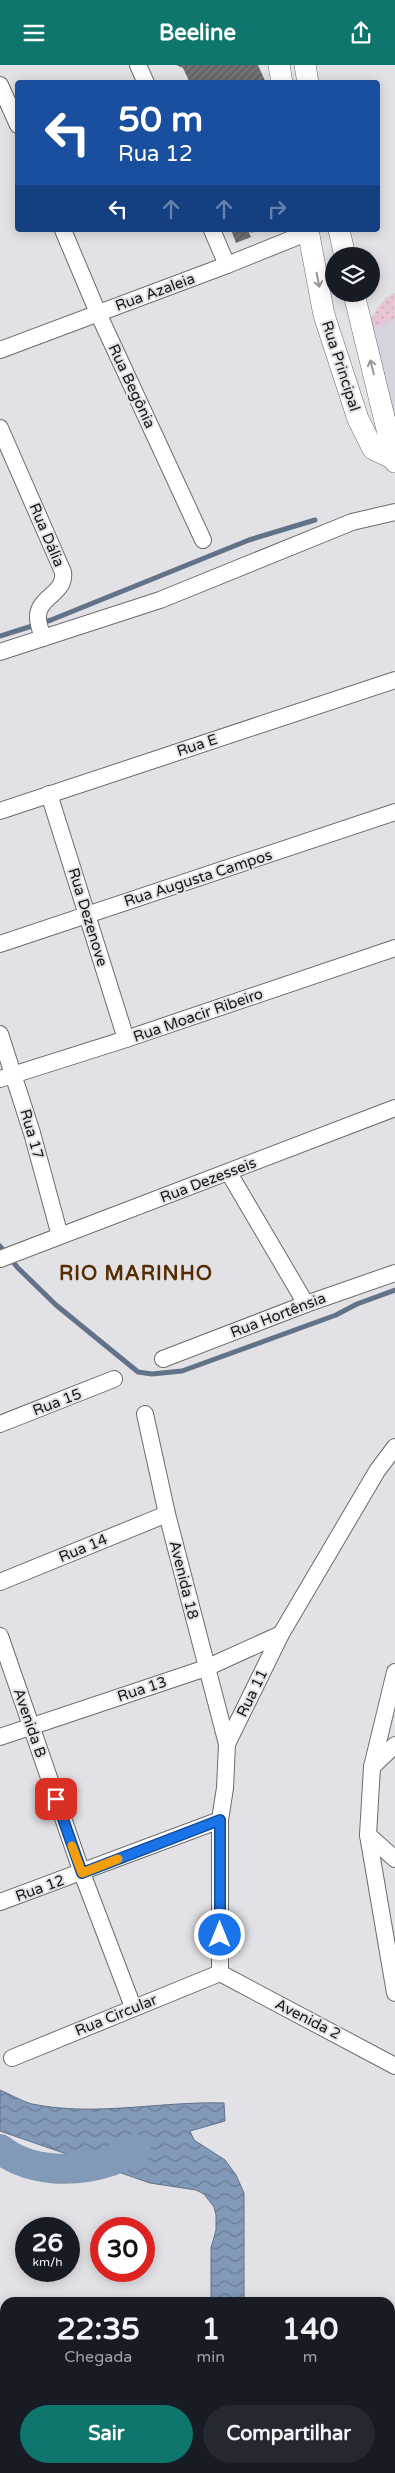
<!DOCTYPE html>
<html lang="pt">
<head>
<meta charset="utf-8">
<style>
	body { margin:0; font-family:"Varela Round",sans-serif; background:#242831; color:#f1f3f6; height:100vh; display:flex; flex-direction:column; font-size:19px; white-space:nowrap }
	* { box-sizing:border-box; margin:0 }
	p { font-size:16px; color:#9ea1a6 }
	.icon { flex:none; width:28px; height:28px; fill:none; stroke:currentColor; stroke-width:2; stroke-linecap:round; stroke-linejoin:round }
	.map { position:relative; flex:1; overflow:hidden }
	.details { position:absolute; left:0px; top:2232px; width:395px; height:176px; display:flex; flex-direction:column; background:#171b24; border-radius:15px 15px 0 0; box-shadow:0 2px 12px #0003 }
	.details>* { flex:none }
	.banner { position:absolute; left:15px; top:15px; width:365px; height:152px; border-radius:5px; box-shadow:0 2px 12px #0003; background:#1a4fa0; color:#fff; overflow:hidden }
	.fabs { position:absolute; left:325px; top:182px; display:grid; gap:10px }
	.fabs a { display:grid; place-items:center; width:55px; height:55px; border-radius:50%; background:#171b24; box-shadow:0 2px 12px #0003; font-size:25px }
	.speed { position:absolute; left:15px; top:2152px; display:flex; gap:10px; font-size:25px; font-weight:700; text-align:center }
	.speed>* { display:grid; place-content:center; width:65px; height:65px; border-radius:50%; background:#171b24; box-shadow:0 2px 12px #0003; line-height:1 }
	.speed small { font-size:12px; font-weight:400 }
	.speed .limit { border:8px solid #d22; background:#fff; color:#111 }
	.pin { position:absolute; display:grid; place-items:center; width:42px; height:42px; color:#fff; margin:-21px; border-radius:10px; box-shadow:0 2px 8px #0006 }
	.me { position:absolute; width:55px; margin:-28px; rotate:0deg; stroke-linejoin:round; filter:drop-shadow(0 0 4px #0008) }
	.turn { display:flex; align-items:center; gap:18px; height:105px; padding:0 20px; font-size:22px }
	.turn .icon { width:65px; height:65px; stroke-width:2.5 }
	.turn b { display:block; font-size:35px; line-height:42px }
	.lanes { display:flex; align-items:center; height:48px; padding:0 20px; background:#0003; justify-content:center; gap:25px; direction:ltr }
	.lanes .off { opacity:.35 }
	.eta { display:flex; justify-content:space-evenly; align-items:center; height:85px; text-align:center }
	.eta b { font-size:30px; font-weight:700; line-height:35px }
	.cta { display:flex; gap:10px; margin-top:auto; padding:10px 20px }
	.cta a { flex:1; height:58px; border-radius:30px; background:#0f766e; color:#fff; font-size:20px; font-weight:700; line-height:58px; text-align:center }
	.cta a+a { background:#242831; color:#f1f3f6 }
	header { display:flex; justify-content:space-between; align-items:center; height:65px; padding:0 20px; background:#0f766e; color:#fff; font-size:22px; font-weight:700 }
	.map>svg:first-child { display:block }
</style>
</head>
<body>
<header><svg class="icon" aria-label="menu" viewBox="0 0 24 24"><path d="M4 6h16M4 12h16M4 18h16"/></svg>Beeline<svg class="icon" aria-label="share" viewBox="0 0 24 24"><path d="M12 15V3M7 8l5-5 5 5M5 13v7h14v-7"/></svg></header>
<div class="map">
<svg width="395" height="2408" viewBox="0 0 395 2408">
	<defs>
		<pattern id="grass-dots" width="8" height="8" patternUnits="userSpaceOnUse" patternTransform="scale(1.25)"><rect width="8" height="8" fill="#e7c5d5"/><path d="M2 2h.1M6 6h.1" fill="none" stroke="#c5a8b6" stroke-width="1.8" stroke-linecap="round"/></pattern>
		<pattern id="water-waves" width="16" height="10" patternUnits="userSpaceOnUse" patternTransform="scale(1.25)"><rect width="16" height="10" fill="#829ab8"/><path d="M0 5q4-4 8 0t8 0" fill="none" stroke="#697d95"/></pattern>
		<pattern id="building-hatch" width="6" height="6" patternUnits="userSpaceOnUse" patternTransform="scale(1.25)"><rect width="6" height="6" fill="#747275"/><path d="M-1 1l2-2M0 6l6-6M5 7l2-2" fill="none" stroke="#5e5d5f"/></pattern>
	</defs>
	<rect width="100%" height="100%" fill="#e2e1e5"/>
	<path fill="#d6d3de" d="M 395,228 L 395,348 L 369,266 L 385,233 Z"/>
	<path fill="url(#grass-dots)" d="M 395,228 L 395,253 L 369,266 C 368,252 383,234 395,228 Z"/>
	<path fill="url(#water-waves)" stroke="#627288" d="M 0,2025 C 10,2029 21,2036 32,2039 C 96,2052 160,2036 224,2038 L 225,2056 L 190,2066 L 194,2075 L 225,2095 L 236,2110 L 244,2128 L 244,2237 L 211,2237 L 211,2183 L 216,2165 L 216,2150 L 214,2142 L 204,2129 L 196,2125 L 150,2118 L 0,2066 Z"/>
	<g fill="none" stroke-linecap="round" stroke-linejoin="round">
		<g stroke="#627288" stroke-width="5">
			<path d="M 0,571 L 51,555 L 249,475 L 315,455"/>
			<path d="M 0,1181 L 18,1203 L 56,1240 L 138,1307 L 152,1309 L 182,1306 L 336,1250 L 357,1239 L 395,1225"/>
		</g>
		<path stroke="#829ab8" stroke-width="30" d="M 0,2084 C 29,2107 74,2108 108,2097 C 118,2094 127,2088 136,2084"/>
	</g>
	<g fill="url(#building-hatch)">
		<path d="M 176,0 L 258,0 L 266,18 L 190,18 L 183,3 Z"/>
		<path d="M 231,165 L 248,165 L 251,172 L 236,178 Z"/>
	</g>
	<g fill="none" stroke-linecap="round" stroke-linejoin="round">
		<defs>
			<g id="minor">
				<path d="M 138,0 L 146,18"/>
				<path d="M 0,20 L 18,60"/>
				<path d="M 63,165 L 98,248 L 203,475"/>
				<path d="M 212,165 L 227,200"/>
				<path d="M 0,285 L 227,200 L 309,167"/>
				<path d="M 0,363 L 63,507 C 66,528 40,531 38,550 C 37,557 41,566 43,573"/>
				<path d="M 0,587 L 160,535 L 352,457 L 395,447"/>
				<path d="M 49,729 L 126,974"/>
				<path d="M 0,746 L 395,615"/>
				<path d="M 0,879 L 395,747"/>
				<path d="M 0,969 L 32,1068 L 60,1171"/>
				<path d="M 0,1014 L 126,974 L 395,883"/>
				<path d="M 229,1108 L 306,1239"/>
				<path d="M 0,1194 L 395,1043"/>
				<path d="M 163,1294 L 306,1239 L 395,1208"/>
				<path d="M 145,1349 L 167,1449 L 227,1679"/>
				<path d="M 0,1359 L 114,1314"/>
				<path d="M 0,1517 L 167,1449"/>
				<path d="M 0,1571 L 82,1808 L 133,1942"/>
				<path d="M 395,1607 L 372,1702 L 368,1770 L 395,1928"/>
				<path d="M 0,1672 L 206,1603 L 281,1569"/>
				<path d="M 372,1702 L 395,1680"/>
				<path d="M 368,1770 L 395,1794"/>
				<path d="M 0,1837 L 220,1755"/>
				<path d="M 220,1908 L 220,1755 L 225,1723 L 227,1679 L 281,1569 L 377,1406 L 395,1382"/>
				<path d="M 220,1908 L 395,2001"/>
				<path d="M 12,1993 L 220,1908"/>
			</g>
			<g id="major">
				<path d="M 279,0 L 282,18"/>
				<path d="M 305,0 L 308,18"/>
				<path d="M 308,165 L 324,250 L 358,354 L 373,384 L 392,393"/>
				<path d="M 339,165 L 345,191"/>
				<path d="M 354,229 L 395,397"/>
			</g>
		</defs>
		<use href="#minor" stroke="#6c6b6e" stroke-width="18"/>
		<use href="#major" stroke="#6c6b6e" stroke-width="22"/>
		<path stroke="#737274" stroke-width="3" stroke-dasharray="2.5 4" stroke-linecap="butt" d="M 252,165 L 254,171"/>
		<use href="#minor" stroke="#fff" stroke-width="16"/>
		<use href="#major" stroke="#fff" stroke-width="21"/>
	</g>
	<defs><path id="oneway-shaft" d="M-6 0H5M1.5-3L5.5 0L1.5 3" fill="none" stroke-width="1.6" stroke-linecap="round" stroke-linejoin="round" transform="scale(1.25)"/></defs>
	<g stroke="#979697">
		<use href="#oneway-shaft" transform="translate(318 215) rotate(79)"/>
		<use href="#oneway-shaft" transform="translate(372 302) rotate(-104)"/>
	</g>
	<g fill="none" stroke-linecap="round" stroke-linejoin="round">
		<defs>
			<path id="route" d="M 56,1734 L 82,1808 L 220,1755 L 220,1870"/>
		</defs>
		<use href="#route" stroke="#114b97" stroke-width="12"/>
		<use href="#route" stroke="#1a73e8" stroke-width="9"/>
		<path stroke="#f59e0b" stroke-width="9" d="M 72,1781 L 82,1808 L 118,1794"/>
	</g>
	<g text-anchor="middle" stroke-width="4" stroke-linejoin="round" paint-order="stroke">
		<g font-size="15" fill="#171617" stroke="#e2e1e5">
			<text transform="translate(155 227) rotate(-20)" y="5">Rua Azaleia</text>
			<text transform="translate(341 301) rotate(72)" y="5">Rua Principal</text>
			<text transform="translate(132 321) rotate(65)" y="5">Rua Begônia</text>
			<text transform="translate(47 470) rotate(67)" y="5">Rua Dália</text>
			<text transform="translate(197 680) rotate(-18)" y="5">Rua E</text>
			<text transform="translate(198 813) rotate(-18)" y="5">Rua Augusta Campos</text>
			<text transform="translate(88 852) rotate(73)" y="5">Rua Dezenove</text>
			<text transform="translate(198 950) rotate(-19)" y="5">Rua Moacir Ribeiro</text>
			<text transform="translate(32 1069) rotate(74)" y="5">Rua 17</text>
			<text transform="translate(208 1115) rotate(-21)" y="5">Rua Dezesseis</text>
			<text transform="translate(278 1250) rotate(-21)" y="5">Rua Hortênsia</text>
			<text transform="translate(57 1337) rotate(-21)" y="5">Rua 15</text>
			<text transform="translate(83 1483) rotate(-22)" y="5">Rua 14</text>
			<text transform="translate(184 1515) rotate(76)" y="5">Avenida 18</text>
			<text transform="translate(142 1624) rotate(-18)" y="5">Rua 13</text>
			<text transform="translate(252 1628) rotate(-64)" y="5">Rua 11</text>
			<text transform="translate(30 1658) rotate(71)" y="5">Avenida B</text>
			<text transform="translate(40 1823) rotate(-20)" y="5">Rua 12</text>
			<text transform="translate(116 1950) rotate(-22)" y="5">Rua Circular</text>
			<text transform="translate(308 1954) rotate(27)" y="5">Avenida 2</text>
		</g>
		<g font-size="20" font-weight="bold" letter-spacing="1" fill="#562c01" stroke="#e2e1e5">
			<text x="136" y="1215">RIO MARINHO</text>
		</g>
	</g>
</svg>
<div class="fabs">
<a><svg class="icon" aria-label="layers" viewBox="0 0 24 24"><path d="M12 4l9 5-9 5-9-5zM3 14l9 5 9-5"/></svg></a>
</div>
<div class="speed"><div>26<small>km/h</small></div><div class="limit">30</div></div>
<div class="pin" style="left:56px;top:1734px;background:#d93025"><svg class="icon" aria-label="arrive" viewBox="0 0 24 24"><path d="M6 21V4h12l-3 4 3 4H6"/></svg></div>
<svg class="me" style="left:220px;top:1870px" viewBox="-20 -20 40 40"><circle r="17" fill="#1a73e8" stroke="#fff" stroke-width="3"/><path d="M0-11L8 9 0 5-8 9z" fill="#fff"/></svg>
<div class="banner">
<div class="turn"><svg class="icon" aria-label="left" viewBox="0 0 24 24"><path d="M17 20v-9H6M10 6l-5 5 5 5"/></svg><div><b>50 m</b>Rua 12</div></div>
<div class="lanes"><svg class="icon" aria-label="left" viewBox="0 0 24 24"><path d="M17 20v-9H6M10 6l-5 5 5 5"/></svg><svg class="icon off" aria-label="ahead" viewBox="0 0 24 24"><path d="M12 20V5M6 11l6-6 6 6"/></svg><svg class="icon off" aria-label="ahead" viewBox="0 0 24 24"><path d="M12 20V5M6 11l6-6 6 6"/></svg><svg class="icon off" aria-label="right" viewBox="0 0 24 24"><path d="M7 20v-9h11M14 6l5 5-5 5"/></svg></div>
</div>
<section class="details">
<div class="eta">
<div><b>22:35</b><p>Chegada</p></div>
<div><b>1</b><p>min</p></div>
<div><b>140</b><p>m</p></div>
</div>
<div class="cta"><a>Sair</a><a>Compartilhar</a></div>
</section>
</div>
</body>
</html>
